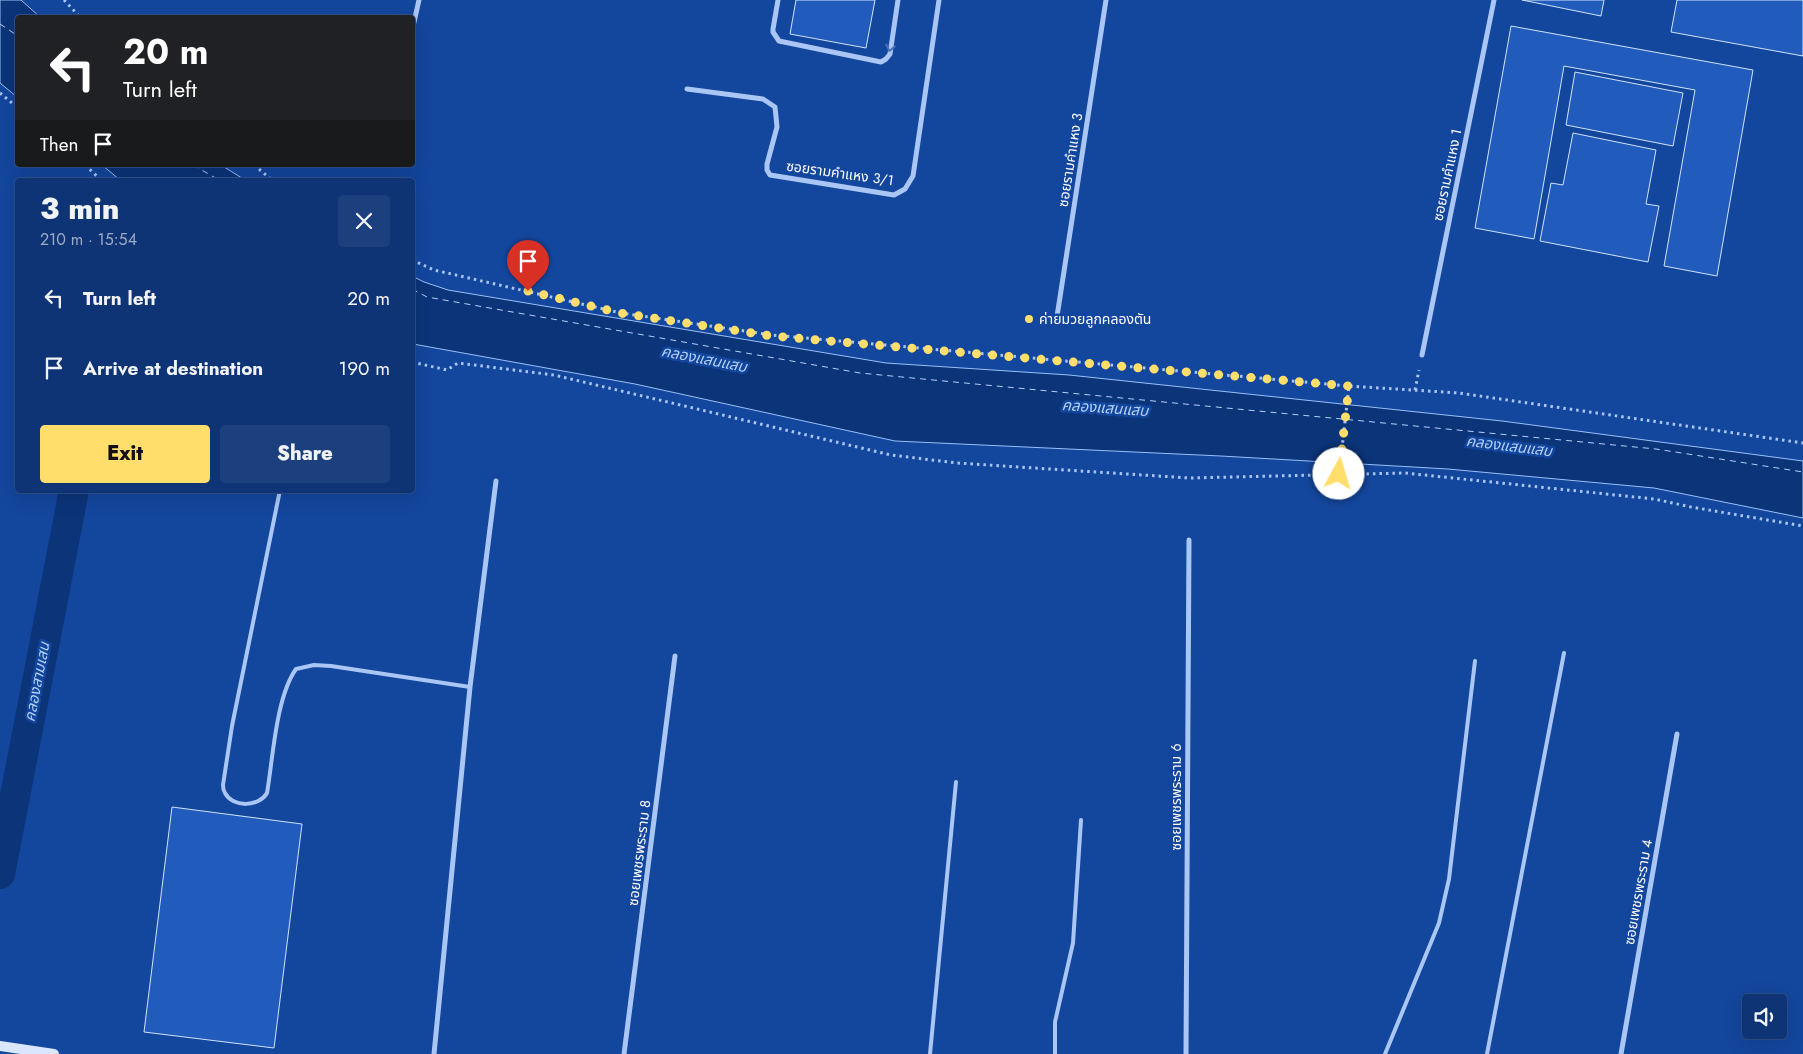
<!DOCTYPE html>
<html lang="en">
<head>
<meta charset="utf-8">
<style>
	body { margin:0; font-family:Jost,"Noto Sans Thai",sans-serif; background:#1c3f7e; color:#f1f3f6; height:100vh; display:flex; flex-direction:column; font-size:19px; white-space:nowrap }
	* { box-sizing:border-box; margin:0 }
	p { font-size:16px; color:#9baac5 }
	.icon { flex:none; width:28px; height:28px; fill:none; stroke:currentColor; stroke-width:2; stroke-linecap:round; stroke-linejoin:round }
	.map { position:relative; flex:1; overflow:hidden }
	.panel { position:absolute; left:15px; top:178px; width:400px; height:315px; display:flex; flex-direction:column; background:#0e3476; border-radius:5px; box-shadow:0 5px 20px #0002,0 0 0 1px #2e4f88 }
	.panel>* { flex:none }
	.hud { position:absolute; left:15px; top:15px; width:400px; height:152px; border-radius:5px; box-shadow:0 5px 20px #0002,0 0 0 1px #2e4f88; background:#202124; color:#fff; overflow:hidden }
	.controls { position:absolute; left:1742px; top:994px; display:grid; gap:10px }
	.controls a { display:grid; place-items:center; width:45px; height:45px; border-radius:5px; background:#0e3476; box-shadow:0 5px 20px #0002,0 0 0 1px #2e4f88; font-size:25px }
	.pin { position:absolute; display:grid; place-items:center; width:42px; height:42px; color:#fff; margin:-51px -21px; border-radius:50% 50% 50% 0; rotate:-45deg; box-shadow:0 0 5px #0007 }
	.pin .icon { rotate:45deg }
	.me { position:absolute; width:55px; margin:-28px; rotate:6deg; stroke-linejoin:round; filter:drop-shadow(0 0 4px #0008) }
	.turn { display:flex; align-items:center; gap:18px; height:105px; padding:0 25px; font-size:22px }
	.turn .icon { width:65px; height:65px; stroke-width:2.5 }
	.turn b { display:block; font-size:35px; line-height:42px }
	.then { display:flex; align-items:center; height:48px; padding:0 25px; background:#0003; gap:10px; font-size:19px }
	.round { display:grid; place-items:center; flex:none; width:52px; height:52px; border-radius:5px; background:#1c3f7e }
	.summary { display:flex; align-items:center; justify-content:space-between; height:85px; padding:0 25px }
	h1 { font-size:30px; font-weight:800; line-height:38px }
	.cta { display:flex; gap:10px; margin-top:auto; padding:10px 25px }
	.cta a { flex:1; height:58px; border-radius:5px; background:#ffde6c; color:#111; font-size:20px; font-weight:800; line-height:58px; text-align:center }
	.cta a+a { background:#1c3f7e; color:#f1f3f6 }
	ul { padding:0; list-style:none }
	li { display:flex; align-items:center; gap:15px; height:70px; padding:0 25px }
	li div { flex:1 }
	li b { display:block; font-size:19px }
	li em { font-style:normal }
	.map>svg:first-child { display:block }
</style>
</head>
<body>
<div class="map">
<svg width="1803" height="1054" viewBox="0 0 1803 1054">
	<rect width="100%" height="100%" fill="#13469d"/>
	<g fill="#0b3479" stroke="#9bc0f7">
		<path d="M 0,0 L 21,0 L 40,17 L 18,18 L 17,97 L 0,83 Z"/>
		<path d="M 102,165 L 221,165 L 245,180 L 120,180 Z"/>
		<path d="M 412,276 L 424,282 L 448,290 L 886,363 L 1069,375 L 1502,421 L 1803,461 L 1803,518 L 1654,488 L 1448,469 L 1221,456 L 895,441 L 635,384 L 413,344 Z"/>
	</g>
	<g fill="none" stroke-linecap="round" stroke-linejoin="round">
		<path stroke="#0b3479" stroke-width="30" d="M 0,874 L 74,490"/>
		<g stroke="#b5d1fa" stroke-width="1" stroke-dasharray="6 5" stroke-linecap="butt">
			<path d="M 0,24 L 18,36"/>
			<path d="M 193,165 L 219,180"/>
			<path d="M 412,289 L 427,297 L 860,373 L 1656,449 L 1803,472"/>
		</g>
	</g>
	<g fill="#215cbc" stroke="#d1e3fe">
		<path d="M 796,0 L 875,0 L 866,48 L 790,34 Z"/>
		<path d="M 1522,0 L 1604,0 L 1601,16 Z"/>
		<path d="M 1677,0 L 1803,0 L 1803,56 L 1671,32 Z"/>
		<path d="M 1511,26 L 1753,70 L 1717,276 L 1664,266 L 1695,90 L 1564,66 L 1534,239 L 1475,228 Z"/>
		<path d="M 1575,72 L 1683,93 L 1673,146 L 1566,125 Z"/>
		<path d="M 1573,133 L 1656,150 L 1646,204 L 1659,206 L 1648,262 L 1540,241 L 1551,183 L 1563,185 Z"/>
		<path d="M 172,807 L 302,824 L 274,1048 L 144,1032 Z"/>
	</g>
	<g fill="none" stroke-linecap="round" stroke-linejoin="round">
		<g stroke="#a9c6f4" stroke-width="3" stroke-dasharray="2.5 4" stroke-linecap="butt">
			<path d="M 64,0 L 81,18"/>
			<path d="M 0,93 L 18,108"/>
			<path d="M 85,165 L 101,180"/>
			<path d="M 254,165 L 272,180"/>
			<path d="M 412,260 L 434,270 L 621,313 L 772,335 L 1349,386 L 1459,393 L 1803,443"/>
			<path d="M 412,362 L 447,370 L 458,363 L 554,375 L 891,455 L 957,463 L 1189,478 L 1405,473 L 1654,499 L 1691,507 L 1803,526"/>
			<path d="M 1415,390 L 1419,370"/>
			<path d="M 1339,475 L 1349,386"/>
		</g>
		<g stroke="#a9c6f4" stroke-width="4">
			<path d="M 280,490 L 232,726 L 223,785 C 223,787 223,790 225,793 C 233,808 259,807 267,793 C 273,758 276,697 296,669 L 314,665 L 331,666 L 470,687"/>
			<path d="M 930,1054 L 956,782"/>
			<path d="M 1055,1054 L 1055,1022 L 1073,943 L 1081,820"/>
			<path d="M 1385,1054 L 1439,923 L 1449,879 L 1475,661"/>
			<path d="M 1487,1054 L 1564,653"/>
		</g>
		<g stroke="#a9c6f4" stroke-width="5">
			<path d="M 778,0 L 773,29 L 773,32 L 779,41 L 881,62 L 886,59 L 890,54 L 898,0"/>
			<path d="M 412,31 L 419,0"/>
			<path d="M 687,89 L 763,99 L 775,107 L 777,127 L 767,164 L 767,170 L 770,175 L 894,195 L 905,189 L 913,176 L 939,0"/>
			<path d="M 1056,323 L 1106,0"/>
			<path d="M 1422,355 L 1494,0"/>
			<path d="M 434,1054 L 470,687 L 496,481"/>
			<path d="M 624,1054 L 675,656"/>
			<path d="M 1186,1054 L 1189,540"/>
			<path d="M 1621,1054 L 1677,734"/>
		</g>
		<path stroke="#d9e6fd" stroke-width="10" d="M 0,1046 L 54,1054"/>
	</g>
	<defs><path id="oneway-chevron" d="M-2-3.5L2.5 0L-2 3.5" fill="none" stroke-width="1.6" stroke-linecap="round" stroke-linejoin="round" transform="scale(1.25)"/></defs>
	<use stroke="#4873bb" href="#oneway-chevron" transform="translate(890 48) rotate(102)"/>
	<g fill="none" stroke-linecap="round" stroke-linejoin="round">
		<path stroke="#ffde6c" stroke-width="9" stroke-dasharray="0 16.2" d="M 528,291 L 620,313 L 772,336 L 1349,386 L 1339,474"/>
	</g>
	<circle fill="#ffde6c" stroke="#13469d" stroke-width="2" cx="1029" cy="319" r="5"/>
	<g text-anchor="middle" stroke-width="5" stroke-linejoin="round" paint-order="stroke">
		<g font-size="14" fill="#fff" stroke="#13469d">
			<text transform="translate(1070 160) rotate(-81)" y="5">ซอยรามคำแหง 3</text>
			<text transform="translate(840 173) rotate(8)" y="5">ซอยรามคำแหง 3/1</text>
			<text transform="translate(1447 175) rotate(-78)" y="5">ซอยรามคำแหง 1</text>
			<text transform="translate(1176 797) rotate(-90)" y="5">ซอยเพชรพระราม 6</text>
			<text transform="translate(639 853) rotate(-83)" y="5">ซอยเพชรพระราม 8</text>
			<text transform="translate(1638 892) rotate(-80)" y="5">ซอยเพชรพระราม 4</text>
		</g>
		<g font-size="14" fill="#fff" stroke="#13469d" text-anchor="start">
			<text x="1039" y="324">ค่ายมวยลูกคลองตัน</text>
		</g>
		<g font-size="15" font-style="italic" fill="#b5d1fa" stroke="#13469d">
			<text transform="translate(704 359) rotate(11)" y="5">คลองแสนแสบ</text>
			<text transform="translate(1105 408) rotate(4)" y="5">คลองแสนแสบ</text>
			<text transform="translate(1509 446) rotate(7)" y="5">คลองแสนแสบ</text>
			<text transform="translate(37 682) rotate(-79)" y="5">คลองสามเสน</text>
		</g>
	</g>
</svg>
<div class="controls">
<a><svg class="icon" aria-label="sound" viewBox="0 0 24 24"><path d="M4 9h4l5-4v14l-5-4H4zM17 9q2 3 0 6"/></svg></a>
</div>
<div class="pin" style="left:528px;top:291px;background:#d93025"><svg class="icon" aria-label="arrive" viewBox="0 0 24 24"><path d="M6 21V4h12l-3 4 3 4H6"/></svg></div>
<svg class="me" style="left:1339px;top:474px" viewBox="-20 -20 40 40"><circle r="19" fill="#fff"/><path d="M0-13L10 11 0 6-10 11z" fill="#ffde6c"/></svg>
<div class="hud">
<div class="turn"><svg class="icon" aria-label="left" viewBox="0 0 24 24"><path d="M17 20v-9H6M10 6l-5 5 5 5"/></svg><div><b>20 m</b>Turn left</div></div>
<div class="then">Then<svg class="icon" aria-label="arrive" viewBox="0 0 24 24"><path d="M6 21V4h12l-3 4 3 4H6"/></svg></div>
</div>
<section class="panel">
<div class="summary"><div><h1>3 min</h1><p>210 m · 15:54</p></div><a class="round"><svg class="icon" aria-label="close" viewBox="0 0 24 24"><path d="M6 6l12 12M18 6L6 18"/></svg></a></div>
<ul>
<li><svg class="icon" aria-label="left" viewBox="0 0 24 24"><path d="M17 20v-9H6M10 6l-5 5 5 5"/></svg><div><b>Turn left</b></div><em>20 m</em></li>
<li><svg class="icon" aria-label="arrive" viewBox="0 0 24 24"><path d="M6 21V4h12l-3 4 3 4H6"/></svg><div><b>Arrive at destination</b></div><em>190 m</em></li>
</ul>
<div class="cta"><a>Exit</a><a>Share</a></div>
</section>
</div>
</body>
</html>
